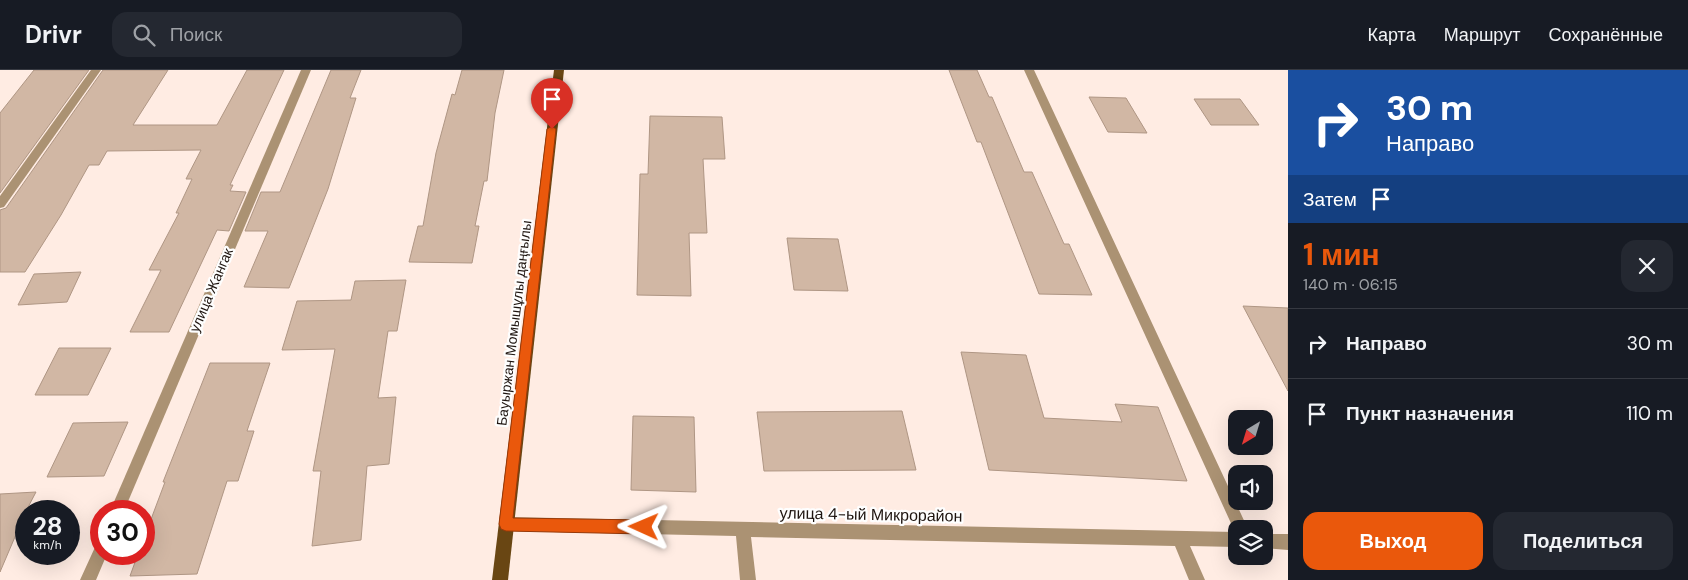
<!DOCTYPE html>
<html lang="ru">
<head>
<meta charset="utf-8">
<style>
	body { margin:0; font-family:"DM Sans",sans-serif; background:#242831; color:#f1f3f6; height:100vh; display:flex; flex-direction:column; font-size:19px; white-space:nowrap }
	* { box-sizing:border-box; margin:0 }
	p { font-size:16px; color:#9ea1a6 }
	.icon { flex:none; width:28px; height:28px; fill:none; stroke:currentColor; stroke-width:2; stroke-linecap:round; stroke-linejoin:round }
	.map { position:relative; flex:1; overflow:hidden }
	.details { display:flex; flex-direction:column; background:#171b24; width:400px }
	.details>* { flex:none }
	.banner { background:#1a4fa0; color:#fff; overflow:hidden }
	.needle { width:32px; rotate:218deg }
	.buttons { position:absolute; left:1228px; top:340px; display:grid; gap:10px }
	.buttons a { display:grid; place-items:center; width:45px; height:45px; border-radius:10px; background:#171b24; box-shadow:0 5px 20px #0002; font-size:25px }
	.speed { position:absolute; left:15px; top:430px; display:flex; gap:10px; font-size:25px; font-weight:700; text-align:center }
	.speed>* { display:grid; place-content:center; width:65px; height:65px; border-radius:50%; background:#171b24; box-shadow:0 5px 20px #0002; line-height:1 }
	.speed small { font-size:12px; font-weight:400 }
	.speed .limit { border:8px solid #d22; background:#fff; color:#111 }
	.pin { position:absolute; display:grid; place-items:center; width:42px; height:42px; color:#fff; margin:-51px -21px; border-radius:50% 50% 50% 0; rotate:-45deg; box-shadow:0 0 5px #0007 }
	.pin .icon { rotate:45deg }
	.me { position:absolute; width:55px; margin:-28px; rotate:271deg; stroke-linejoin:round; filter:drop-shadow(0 0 4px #0008) }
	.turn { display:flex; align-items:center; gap:18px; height:105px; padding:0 15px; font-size:22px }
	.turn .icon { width:65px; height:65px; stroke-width:2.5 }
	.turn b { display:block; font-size:35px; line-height:42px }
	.then { display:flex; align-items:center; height:48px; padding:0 15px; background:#0003; gap:10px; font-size:19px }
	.round { display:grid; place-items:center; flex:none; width:52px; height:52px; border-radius:15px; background:#242831 }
	.summary { display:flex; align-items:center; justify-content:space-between; height:85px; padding:0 15px }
	h1 { font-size:30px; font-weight:700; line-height:38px; color:#ea580c }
	.button { display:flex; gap:10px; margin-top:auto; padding:10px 15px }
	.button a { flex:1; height:58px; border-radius:15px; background:#ea580c; color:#fff; font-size:20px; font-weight:700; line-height:58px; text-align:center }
	.button a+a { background:#242831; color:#f1f3f6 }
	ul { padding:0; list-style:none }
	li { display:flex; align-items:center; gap:15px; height:70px; padding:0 15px; border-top:1px solid #363941 }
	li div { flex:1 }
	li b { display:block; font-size:19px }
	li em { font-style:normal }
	header { display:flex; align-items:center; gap:30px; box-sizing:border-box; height:70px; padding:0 25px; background:#171b24; border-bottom:1px solid #363941 }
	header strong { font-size:24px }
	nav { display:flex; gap:28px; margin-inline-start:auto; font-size:18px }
	.search { width:350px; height:45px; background:#242831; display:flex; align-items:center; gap:12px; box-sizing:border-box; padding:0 18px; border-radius:15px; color:#9ea1a6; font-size:19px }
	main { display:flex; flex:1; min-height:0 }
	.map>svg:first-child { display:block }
</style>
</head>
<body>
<header>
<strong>Drivr</strong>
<div class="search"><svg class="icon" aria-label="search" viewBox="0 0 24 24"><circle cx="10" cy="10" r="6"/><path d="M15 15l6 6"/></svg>Поиск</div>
<nav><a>Карта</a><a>Маршрут</a><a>Сохранённые</a></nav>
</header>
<main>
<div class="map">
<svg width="1288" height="510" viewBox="0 0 1288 510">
	<rect width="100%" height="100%" fill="#ffece3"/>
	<g fill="#d1b7a4" stroke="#af9684">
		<path d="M 34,0 L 89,0 L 0,123 L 0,43 Z"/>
		<path d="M 103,0 L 168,0 L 133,55 L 217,55 L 247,0 L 284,0 L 230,115 L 233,115 L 230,121 L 246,122 L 229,161 L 217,160 L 169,262 L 130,262 L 161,200 L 149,200 L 179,143 L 176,143 L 192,109 L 186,109 L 201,80 L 107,81 L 99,95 L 89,95 L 61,145 L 25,202 L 0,202 L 0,140 L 6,138 Z"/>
		<path d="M 331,0 L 361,0 L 350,28 L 356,28 L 328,119 L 289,218 L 244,217 L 268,161 L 245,161 L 261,122 L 280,122 Z"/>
		<path d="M 462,0 L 504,0 L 495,43 L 487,111 L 484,111 L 475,156 L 479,156 L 472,193 L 409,192 L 418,156 L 423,156 L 436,83 L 452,24 L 455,25 Z"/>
		<path d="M 949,0 L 977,0 L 989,27 L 992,27 L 1024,102 L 1032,102 L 1064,174 L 1069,174 L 1092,225 L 1039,224 L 981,72 L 977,72 Z"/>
		<path d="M 1089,27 L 1126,28 L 1147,63 L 1108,62 Z"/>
		<path d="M 1194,29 L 1240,29 L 1259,55 L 1211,55 Z"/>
		<path d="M 650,46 L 722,47 L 725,89 L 703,89 L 707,163 L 689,163 L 691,226 L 637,225 L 640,104 L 648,104 Z"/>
		<path d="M 787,168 L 838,169 L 848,221 L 794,220 Z"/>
		<path d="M 81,202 L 67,232 L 18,235 L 34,204 Z"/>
		<path d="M 406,210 L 397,261 L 388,261 L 378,328 L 396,327 L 389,394 L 367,396 L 361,470 L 312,476 L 321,401 L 313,401 L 335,279 L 282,280 L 297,231 L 351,230 L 355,211 Z"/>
		<path d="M 1243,236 L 1288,238 L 1288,321 Z"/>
		<path d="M 59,278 L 111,278 L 88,325 L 35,325 Z"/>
		<path d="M 961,282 L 1026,285 L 1044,348 L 1122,352 L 1115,334 L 1158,337 L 1187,411 L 989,400 Z"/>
		<path d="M 210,293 L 270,293 L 247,361 L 254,361 L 238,411 L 227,411 L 197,504 L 130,506 L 138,484 L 144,484 L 144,468 L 165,412 L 163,412 Z"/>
		<path d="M 902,341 L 916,400 L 764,401 L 757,342 Z"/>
		<path d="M 633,346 L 694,347 L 696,422 L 631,420 Z"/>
		<path d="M 128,352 L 104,406 L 47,407 L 73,353 Z"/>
		<path d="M 36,422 L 26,441 L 0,502 L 0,424 Z"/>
	</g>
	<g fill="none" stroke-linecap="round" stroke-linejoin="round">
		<g fill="#ab9273" fill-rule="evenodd">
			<path d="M 91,0 L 101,0 L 4,137 L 0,138 L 0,126 Z"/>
			<path d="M 301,0 L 311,0 L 124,441 L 110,441 Z"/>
			<path d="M 1024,0 L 1034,0 L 1248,459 L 1236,459 L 1236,477 L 1190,476 L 1205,510 L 1189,510 L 1175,476 L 751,467 L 756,510 L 740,510 L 736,466 L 506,461 L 501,459 L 499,454 L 501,449 L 506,447 L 1235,462 Z"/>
			<path d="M 1264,464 L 1288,464 L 1288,480 L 1264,478 Z"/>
			<path d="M 101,473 L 101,484 L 107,484 L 96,510 L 80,510 L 96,475 Z"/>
		</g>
		<path fill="#694613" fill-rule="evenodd" d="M 554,0 L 564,0 L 508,510 L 492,510 Z"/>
	</g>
	<path fill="#ea580c" stroke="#983908" d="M 552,56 L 556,59 L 513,448 L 644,450 L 649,452 L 651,457 L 649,462 L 644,464 L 506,461 L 501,459 L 499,454 L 547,59 Z"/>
	<g text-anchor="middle" stroke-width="4.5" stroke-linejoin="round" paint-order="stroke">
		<g font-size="14" fill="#1e140f" stroke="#fefefe">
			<text transform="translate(211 220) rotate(-67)" y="5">улица Жангак</text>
			<text transform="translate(514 253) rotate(-83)" y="5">Бауыржан Момышұлы даңғылы</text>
		</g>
		<g font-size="16" fill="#1e140f" stroke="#fefefe">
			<text transform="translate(871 444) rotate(1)" y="6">улица 4-ый Микрорайон</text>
		</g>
	</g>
</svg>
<div class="buttons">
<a><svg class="needle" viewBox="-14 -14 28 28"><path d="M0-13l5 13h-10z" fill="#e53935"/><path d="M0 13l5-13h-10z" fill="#9ea1a6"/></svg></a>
<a><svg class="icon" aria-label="sound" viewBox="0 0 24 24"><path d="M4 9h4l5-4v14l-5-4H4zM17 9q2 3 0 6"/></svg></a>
<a><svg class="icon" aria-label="layers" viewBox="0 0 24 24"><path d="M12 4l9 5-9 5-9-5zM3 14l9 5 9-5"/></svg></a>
</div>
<div class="speed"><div>28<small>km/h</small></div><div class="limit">30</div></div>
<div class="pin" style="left:552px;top:59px;background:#d93025"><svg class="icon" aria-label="arrive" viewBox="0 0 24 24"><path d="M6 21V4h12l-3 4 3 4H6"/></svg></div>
<svg class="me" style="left:644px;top:457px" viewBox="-20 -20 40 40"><path d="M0-17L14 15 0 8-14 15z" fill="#ea580c" stroke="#fff" stroke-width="4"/></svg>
</div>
<section class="details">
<div class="banner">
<div class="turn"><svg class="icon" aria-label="right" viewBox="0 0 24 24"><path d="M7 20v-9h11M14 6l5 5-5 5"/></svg><div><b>30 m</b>Направо</div></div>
<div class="then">Затем<svg class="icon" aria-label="arrive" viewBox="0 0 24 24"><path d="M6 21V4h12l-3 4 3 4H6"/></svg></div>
</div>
<div class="summary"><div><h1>1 мин</h1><p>140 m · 06:15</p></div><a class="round"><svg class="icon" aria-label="close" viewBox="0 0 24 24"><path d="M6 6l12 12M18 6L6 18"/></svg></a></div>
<ul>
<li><svg class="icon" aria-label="right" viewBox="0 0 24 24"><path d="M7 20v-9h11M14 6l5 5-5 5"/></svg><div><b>Направо</b></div><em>30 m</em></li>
<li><svg class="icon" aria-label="arrive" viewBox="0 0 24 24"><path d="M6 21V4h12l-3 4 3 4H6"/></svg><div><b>Пункт назначения</b></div><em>110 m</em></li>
</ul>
<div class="button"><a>Выход</a><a>Поделиться</a></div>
</section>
</main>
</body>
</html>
